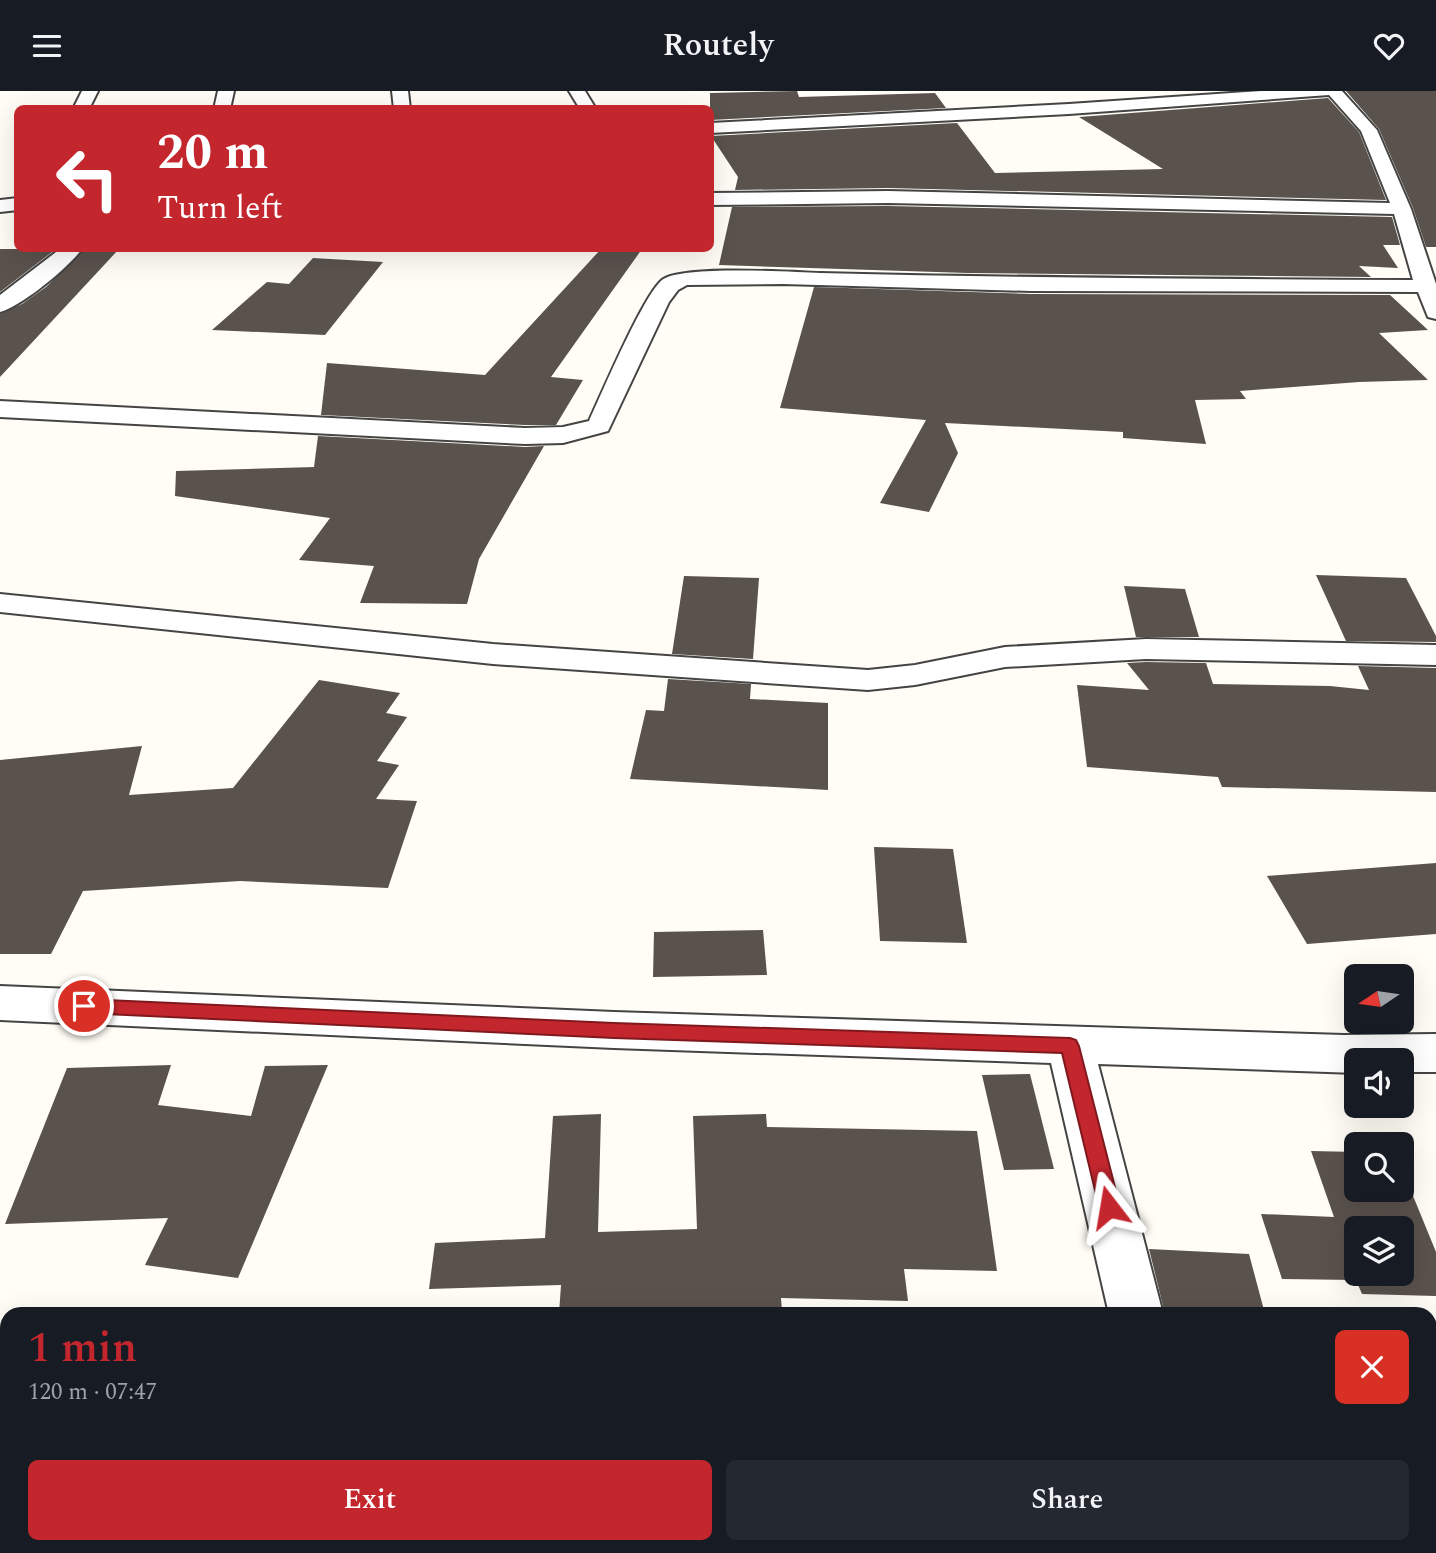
<!DOCTYPE html>
<html lang="en">
<head>
<meta charset="utf-8">
<style>
	body { margin:0; font-family:Spectral,serif; background:#242831; color:#f1f3f6; height:100vh; display:flex; flex-direction:column; font-size:26px; white-space:nowrap }
	* { box-sizing:border-box; margin:0 }
	p { font-size:23px; color:#9ea1a6 }
	.icon { flex:none; width:38px; height:38px; fill:none; stroke:currentColor; stroke-width:2; stroke-linecap:round; stroke-linejoin:round }
	.map { position:relative; flex:1; overflow:hidden }
	.details { position:absolute; left:0px; top:1216px; width:1437px; height:247px; display:flex; flex-direction:column; background:#171b24; border-radius:21px 21px 0 0; box-shadow:0 7px 28px #0002 }
	.details>* { flex:none }
	.hud { position:absolute; left:14px; top:14px; width:700px; height:147px; border-radius:10px; box-shadow:0 7px 28px #0002; background:#c4262e; color:#fff; overflow:hidden }
	.needle { width:46px; rotate:257deg }
	.controls { position:absolute; left:1344px; top:873px; display:grid; gap:14px }
	.controls a { display:grid; place-items:center; width:70px; height:70px; border-radius:10px; background:#171b24; box-shadow:0 7px 28px #0002; font-size:35px }
	.pin { position:absolute; display:grid; place-items:center; width:60px; height:60px; color:#fff; margin:-30px; border:4px solid #fff; border-radius:50%; box-shadow:0 2px 7px #0007 }
	.me { position:absolute; width:77px; margin:-38px; rotate:346deg; stroke-linejoin:round; filter:drop-shadow(0 0 5px #0008) }
	.turn { display:flex; align-items:center; gap:24px; height:147px; padding:0 28px; font-size:32px }
	.turn .icon { width:91px; height:91px; stroke-width:2.5 }
	.turn b { display:block; font-size:49px; line-height:60px }
	.round { display:grid; place-items:center; flex:none; width:74px; height:74px; border-radius:10px; background:#242831 }
	.overview { display:flex; align-items:center; justify-content:space-between; height:119px; padding:0 28px }
	h1 { font-size:42px; font-weight:600; line-height:52px; color:#c4262e }
	.button { display:flex; gap:14px; margin-top:auto; padding:14px 28px }
	.button a { flex:1; height:80px; border-radius:10px; background:#c4262e; color:#fff; font-size:28px; font-weight:600; line-height:80px; text-align:center }
	.button a+a { background:#242831; color:#f1f3f6 }
	header { display:flex; justify-content:space-between; align-items:center; height:91px; padding:0 28px; background:#171b24; font-size:32px; font-weight:600 }
	.map>svg:first-child { display:block }
</style>
</head>
<body>
<header><svg class="icon" aria-label="menu" viewBox="0 0 24 24"><path d="M4 6h16M4 12h16M4 18h16"/></svg>Routely<svg class="icon" aria-label="heart" viewBox="0 0 24 24"><path d="M12 20l-8-8c-3-5 5-10 8-4 3-6 11-1 8 4z"/></svg></header>
<div class="map">
<svg width="1436" height="1462" viewBox="0 0 1436 1462">
	<rect width="100%" height="100%" fill="#fffdf5"/>
	<g fill="#5a524d" fill-rule="evenodd">
		<path d="M 797,0 L 799,6 L 935,2 L 946,17 L 710,29 L 710,2 Z"/>
		<path d="M 1346,0 L 1436,0 L 1436,156 L 1426,156 L 1413,117 L 1379,38 Z"/>
		<path d="M 1328,7 L 1359,41 L 1386,109 L 888,97 L 735,99 L 738,86 L 711,45 L 957,32 L 995,82 L 1163,78 L 1079,26 Z"/>
		<path d="M 888,115 L 1392,126 L 1400,154 L 1383,154 L 1398,177 L 1359,175 L 1371,186 L 968,182 L 719,174 L 732,116 Z"/>
		<path d="M 0,158 L 56,158 L 0,201 Z"/>
		<path d="M 85,158 L 119,158 L 0,286 L 0,223 L 22,213 L 46,196 Z"/>
		<path d="M 601,158 L 642,158 L 551,286 L 583,289 L 556,334 L 525,334 L 321,324 L 327,272 L 485,284 Z"/>
		<path d="M 313,167 L 383,171 L 325,244 L 212,239 L 267,191 L 289,193 Z"/>
		<path d="M 814,196 L 1030,203 L 1390,204 L 1428,239 L 1379,242 L 1428,289 L 1359,291 L 1240,300 L 1246,308 L 1195,309 L 1206,353 L 1123,347 L 1123,341 L 945,332 L 958,362 L 929,421 L 880,412 L 926,329 L 780,317 Z"/>
		<path d="M 318,345 L 525,356 L 544,355 L 479,468 L 467,513 L 360,512 L 374,475 L 299,469 L 330,427 L 175,405 L 176,380 L 314,376 Z"/>
		<path d="M 1316,484 L 1406,487 L 1436,545 L 1436,551 L 1346,550 Z"/>
		<path d="M 684,485 L 759,487 L 753,568 L 672,563 Z"/>
		<path d="M 1124,495 L 1185,498 L 1199,546 L 1136,546 Z"/>
		<path d="M 1146,571 L 1206,572 L 1213,593 L 1330,595 L 1369,599 L 1358,575 L 1436,577 L 1436,701 L 1222,696 L 1218,686 L 1087,676 L 1077,594 L 1149,599 L 1127,572 Z"/>
		<path d="M 668,588 L 751,593 L 750,608 L 828,612 L 828,699 L 630,688 L 646,619 L 664,620 Z"/>
		<path d="M 319,589 L 400,602 L 386,622 L 407,626 L 377,670 L 399,674 L 376,708 L 417,710 L 388,797 L 240,790 L 83,800 L 51,863 L 0,863 L 0,669 L 142,655 L 129,704 L 233,697 Z"/>
		<path d="M 874,756 L 953,758 L 967,852 L 880,850 Z"/>
		<path d="M 1436,772 L 1436,843 L 1307,853 L 1267,785 Z"/>
		<path d="M 763,839 L 767,884 L 653,886 L 654,841 Z"/>
		<path d="M 171,974 L 158,1014 L 251,1025 L 265,975 L 328,974 L 238,1187 L 145,1174 L 168,1127 L 5,1133 L 67,977 Z"/>
		<path d="M 1030,983 L 1054,1078 L 1004,1079 L 982,984 Z"/>
		<path d="M 601,1023 L 598,1141 L 697,1138 L 693,1025 L 766,1023 L 767,1036 L 977,1040 L 997,1180 L 904,1178 L 908,1210 L 781,1207 L 782,1220 L 705,1223 L 559,1223 L 561,1194 L 429,1198 L 435,1152 L 545,1147 L 553,1025 Z"/>
		<path d="M 1311,1060 L 1356,1061 L 1356,1099 L 1402,1099 L 1402,1078 L 1436,1161 L 1436,1205 L 1362,1203 L 1356,1189 L 1282,1188 L 1261,1123 L 1334,1126 ZM 1356,1138 L 1402,1138 L 1402,1183 L 1356,1183 Z"/>
		<path d="M 1149,1158 L 1249,1163 L 1265,1223 L 1165,1223 Z"/>
	</g>
	<g fill="none" stroke-linecap="round" stroke-linejoin="round">
		<defs>
			<g id="street">
				<path d="M 82,0 L 98,0 L 89,18 L 73,18 Z"/>
				<path d="M 218,0 L 234,0 L 230,18 L 214,18 Z"/>
				<path d="M 392,0 L 408,0 L 410,18 L 394,18 Z"/>
				<path d="M 569,0 L 585,0 L 596,18 L 580,18 Z"/>
				<path d="M 1261,0 L 1342,0 L 1377,39 L 1411,118 L 1436,193 L 1436,228 L 1428,226 L 1418,201 L 1030,200 L 783,193 L 687,194 L 678,199 L 669,211 L 608,340 L 563,352 L 525,353 L 0,326 L 0,310 L 525,337 L 563,336 L 589,330 C 602,302 643,205 662,189 C 681,174 791,181 820,182 C 1018,187 1215,188 1413,189 L 1394,123 L 888,112 L 710,114 L 710,102 L 888,100 L 1390,112 L 1361,40 L 1329,4 L 1069,23 L 710,42 L 710,32 L 1069,13 Z"/>
				<path d="M 18,107 L 18,119 L 0,121 L 0,109 Z"/>
				<path d="M 60,158 L 82,158 C 69,176 22,215 0,221 L 0,204 Z"/>
				<path d="M 0,503 L 493,553 L 868,579 L 915,574 L 1005,556 L 1146,548 L 1436,554 L 1436,574 L 1146,568 L 1005,576 L 915,594 L 868,599 L 493,573 L 0,521 Z"/>
				<path d="M 0,895 L 614,921 L 1344,944 L 1436,943 L 1436,981 L 1402,981 L 1402,970 L 1356,970 L 1356,982 L 1098,973 L 1163,1223 L 1109,1223 L 1051,972 L 614,957 L 0,929 Z"/>
				<path d="M 1162,1456 L 1224,1456 L 1226,1462 L 1164,1462 Z"/>
			</g>
		</defs>
		<use href="#street" stroke="#444" stroke-width="4"/>
		<use href="#street" fill="#fff" fill-rule="evenodd"/>
	</g>
	<path fill="#c4262e" stroke="#7f191e" stroke-width="2" d="M 84,908 L 614,932 L 1070,947 L 1076,949 L 1079,955 L 1120,1116 L 1117,1122 L 1109,1125 L 1102,1122 L 1099,1116 L 1062,962 L 614,947 L 84,922 L 77,920 L 74,915 L 77,910 Z"/>
</svg>
<div class="controls">
<a><svg class="needle" viewBox="-14 -14 28 28"><path d="M0-13l5 13h-10z" fill="#e53935"/><path d="M0 13l5-13h-10z" fill="#9ea1a6"/></svg></a>
<a><svg class="icon" aria-label="sound" viewBox="0 0 24 24"><path d="M4 9h4l5-4v14l-5-4H4zM17 9q2 3 0 6"/></svg></a>
<a><svg class="icon" aria-label="search" viewBox="0 0 24 24"><circle cx="10" cy="10" r="6"/><path d="M15 15l6 6"/></svg></a>
<a><svg class="icon" aria-label="layers" viewBox="0 0 24 24"><path d="M12 4l9 5-9 5-9-5zM3 14l9 5 9-5"/></svg></a>
</div>
<div class="pin" style="left:84px;top:915px;background:#d93025"><svg class="icon" aria-label="arrive" viewBox="0 0 24 24"><path d="M6 21V4h12l-3 4 3 4H6"/></svg></div>
<svg class="me" style="left:1109px;top:1116px" viewBox="-20 -20 40 40"><path d="M0-17L14 15 0 8-14 15z" fill="#c4262e" stroke="#fff" stroke-width="4"/></svg>
<div class="hud">
<div class="turn"><svg class="icon" aria-label="left" viewBox="0 0 24 24"><path d="M17 20v-9H6M10 6l-5 5 5 5"/></svg><div><b>20 m</b>Turn left</div></div>
</div>
<section class="details">
<div class="overview"><div><h1>1 min</h1><p>120 m · 07:47</p></div><a class="round" style="background:#d93025;color:#fff"><svg class="icon" aria-label="close" viewBox="0 0 24 24"><path d="M6 6l12 12M18 6L6 18"/></svg></a></div>
<div class="button"><a>Exit</a><a>Share</a></div>
</section>
</div>
</body>
</html>
